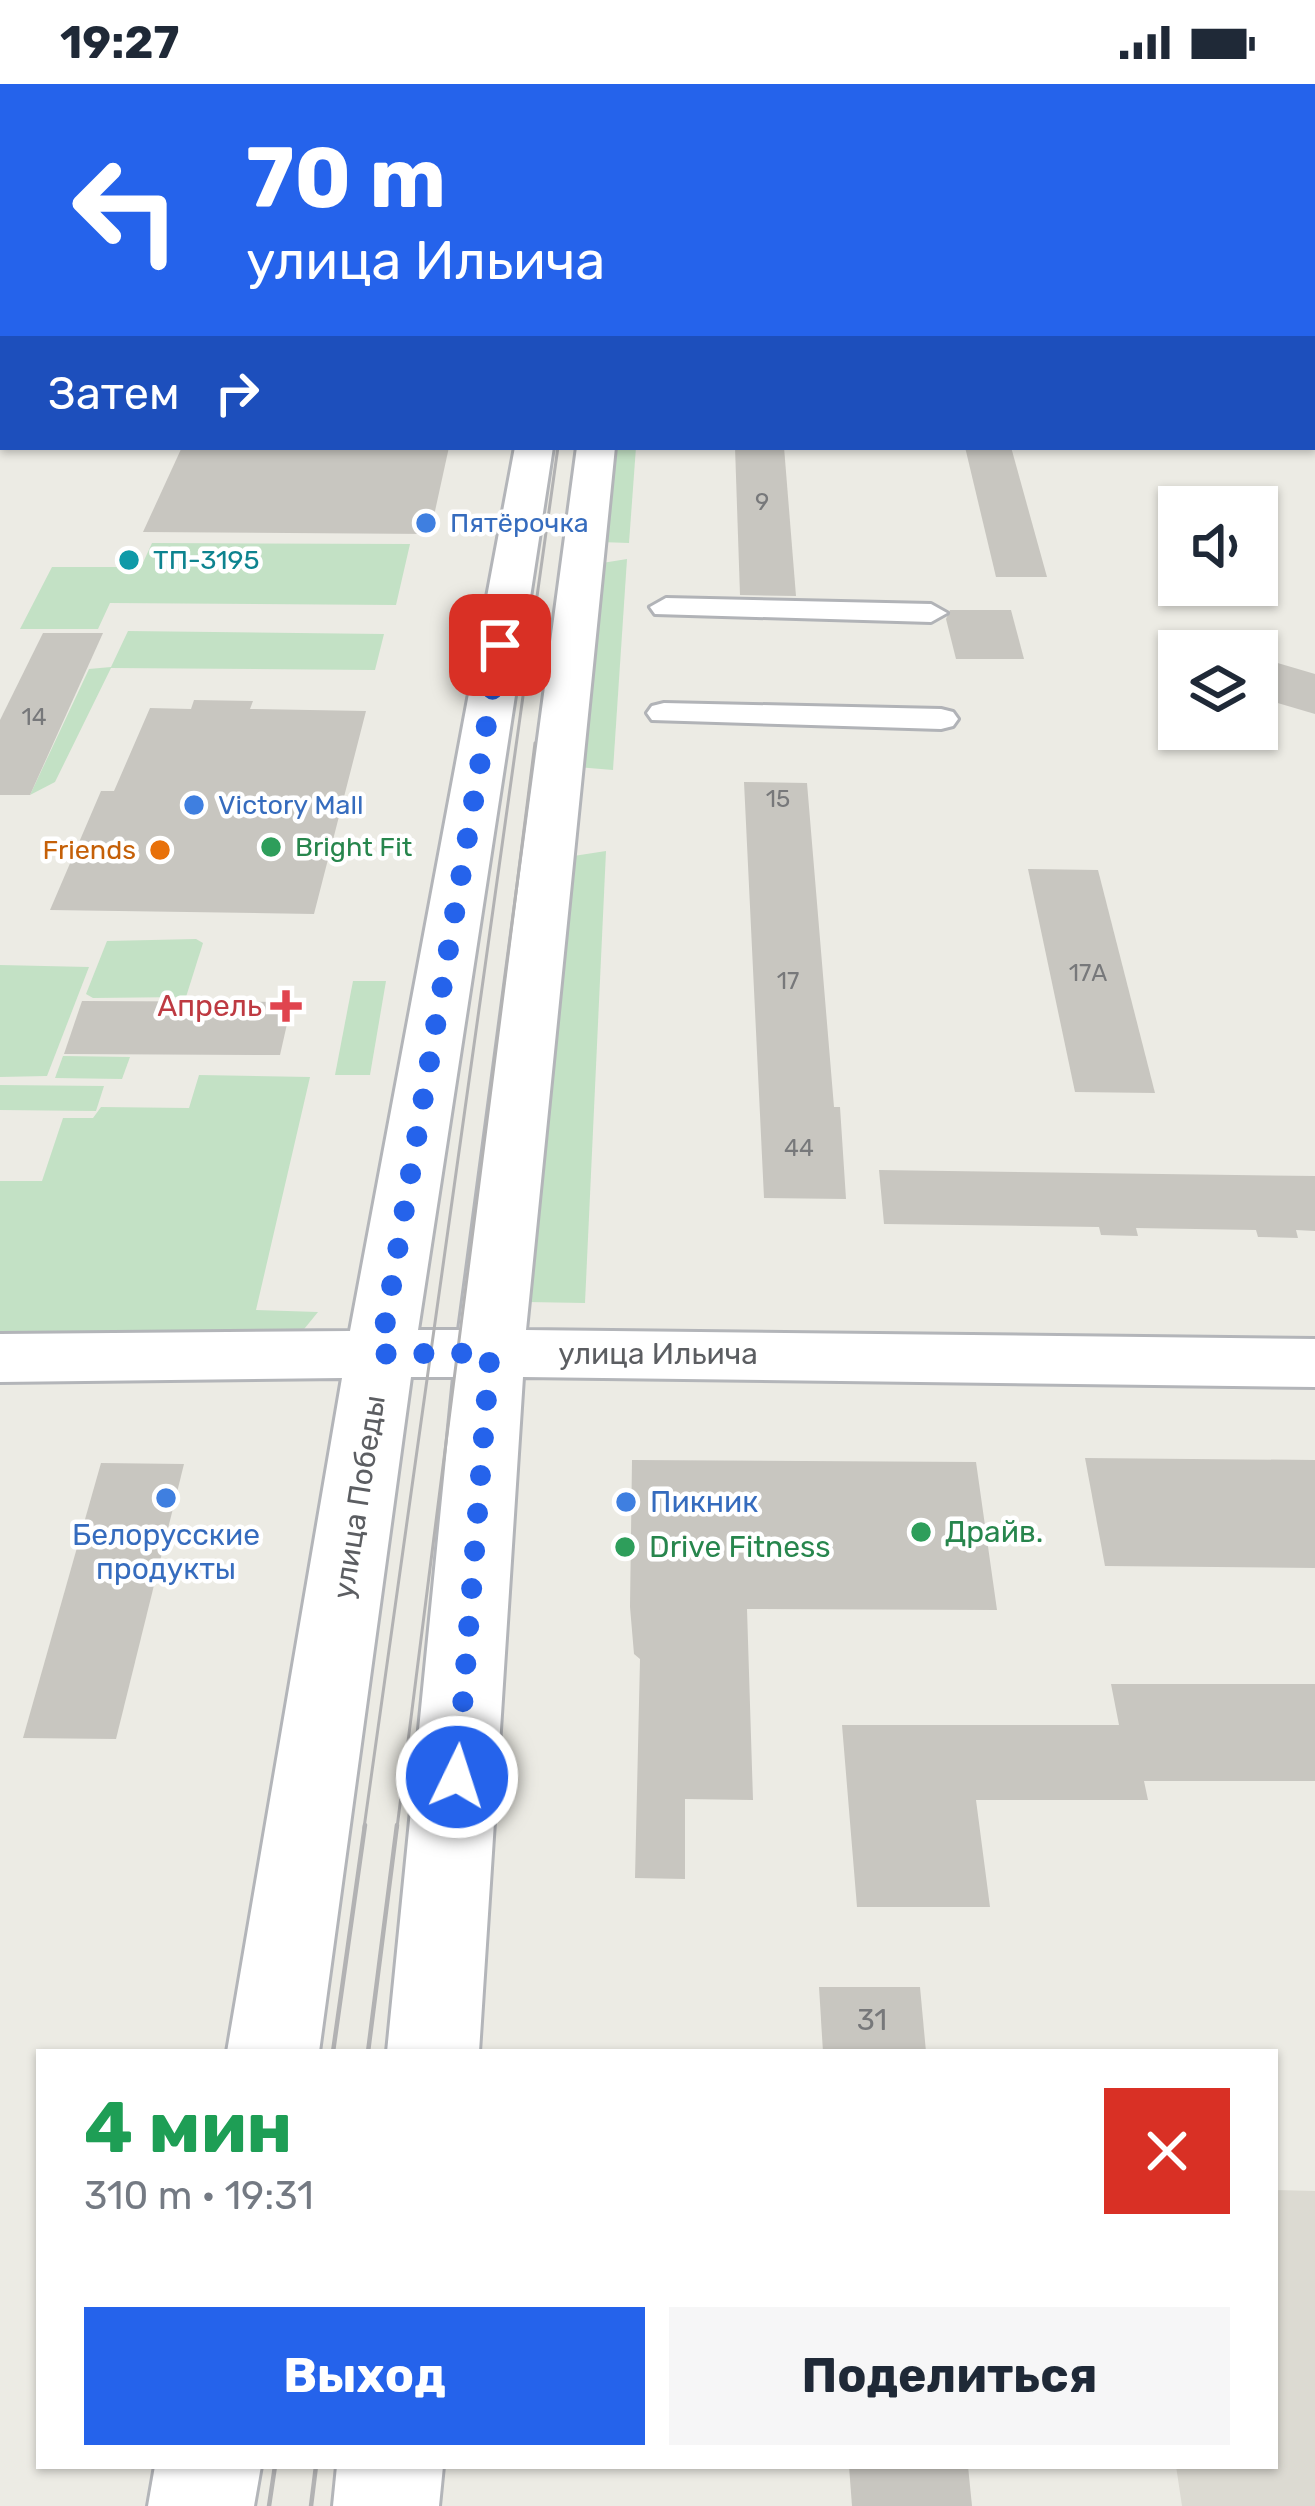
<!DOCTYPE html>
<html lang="ru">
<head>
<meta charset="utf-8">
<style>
	body { margin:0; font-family:Rubik,sans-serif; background:#f6f6f7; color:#1f2937; height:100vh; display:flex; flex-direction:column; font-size:45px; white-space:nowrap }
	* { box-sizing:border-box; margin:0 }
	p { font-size:39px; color:#747a83 }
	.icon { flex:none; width:66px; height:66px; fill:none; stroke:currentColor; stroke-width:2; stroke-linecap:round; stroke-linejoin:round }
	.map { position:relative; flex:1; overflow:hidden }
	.panel { position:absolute; left:36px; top:1965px; width:1242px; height:420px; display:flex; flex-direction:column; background:#fff; border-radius:0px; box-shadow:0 3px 9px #0004 }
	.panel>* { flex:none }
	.top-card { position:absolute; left:0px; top:0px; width:1317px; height:366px; box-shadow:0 3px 9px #0004; background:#2563eb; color:#fff; overflow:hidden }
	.buttons { position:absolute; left:1158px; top:402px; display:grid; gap:24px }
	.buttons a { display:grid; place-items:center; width:120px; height:120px; border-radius:0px; background:#fff; box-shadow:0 3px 9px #0004; font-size:60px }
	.pin { position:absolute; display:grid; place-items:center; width:102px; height:102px; color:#fff; margin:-51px; border-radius:24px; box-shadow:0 6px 18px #0006 }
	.me { position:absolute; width:132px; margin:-66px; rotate:4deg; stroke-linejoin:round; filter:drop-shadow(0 0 9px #0008) }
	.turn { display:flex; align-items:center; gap:42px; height:252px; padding:0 48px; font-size:54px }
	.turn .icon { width:156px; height:156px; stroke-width:2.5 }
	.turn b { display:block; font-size:84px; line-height:102px }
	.then { display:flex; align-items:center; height:114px; padding:0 48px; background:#0003; gap:24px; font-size:45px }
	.round { display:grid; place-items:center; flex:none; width:126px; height:126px; border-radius:0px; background:#f6f6f7 }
	.head { display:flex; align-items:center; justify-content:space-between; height:204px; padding:0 48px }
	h1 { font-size:72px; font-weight:700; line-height:90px; color:#1e9e55 }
	.primary-button { display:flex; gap:24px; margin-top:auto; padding:24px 48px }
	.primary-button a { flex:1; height:138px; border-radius:0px; background:#2563eb; color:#fff; font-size:48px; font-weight:700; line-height:138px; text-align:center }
	.primary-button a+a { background:#f6f6f7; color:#1f2937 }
	.status { display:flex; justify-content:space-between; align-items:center; height:84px; padding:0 60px; background:#fff; direction:ltr }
	.status svg { height:33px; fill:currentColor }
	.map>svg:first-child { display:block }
</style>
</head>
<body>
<div class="status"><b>19:27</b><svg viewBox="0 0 49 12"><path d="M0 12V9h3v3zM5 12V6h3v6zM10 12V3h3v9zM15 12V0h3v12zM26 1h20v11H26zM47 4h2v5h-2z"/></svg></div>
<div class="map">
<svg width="1315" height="2422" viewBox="0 0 1315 2422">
	<rect width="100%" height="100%" fill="#ecebe4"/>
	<path fill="#dcdad2" d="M 1275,2106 L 1315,2107 L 1315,2422 L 1182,2422 L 1176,2382 L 1275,2382 Z"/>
	<g fill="#c3e1c5">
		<path d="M 609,363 L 636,363 L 629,459 L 600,458 Z"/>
		<path d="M 152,459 L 153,459 L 410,460 L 396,521 L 110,519 L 98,545 L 20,545 L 52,483 L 141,483 Z"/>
		<path d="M 627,475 L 613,686 L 577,683 L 596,480 Z"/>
		<path d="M 128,547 L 384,550 L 375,586 L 111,584 L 55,698 L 30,711 L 89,585 L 111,583 Z"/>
		<path d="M 606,767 L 585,1219 L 527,1218 L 567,773 Z"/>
		<path d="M 196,855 L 203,859 L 186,913 L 93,914 L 86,910 L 107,857 Z"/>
		<path d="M 0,881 L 89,883 L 47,992 L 0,993 Z"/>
		<path d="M 353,897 L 386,897 L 370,991 L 335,991 Z"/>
		<path d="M 63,972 L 130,973 L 122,995 L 55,994 Z"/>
		<path d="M 199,991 L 310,993 L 256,1226 L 318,1228 L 296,1255 L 0,1253 L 0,1097 L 42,1097 L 63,1034 L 93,1034 L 101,1023 L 189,1024 Z"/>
		<path d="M 0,1001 L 104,1002 L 96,1027 L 0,1026 Z"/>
	</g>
	<g fill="#c8c6c0">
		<path d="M 182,363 L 449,363 L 430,450 L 143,448 Z"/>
		<path d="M 735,363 L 784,363 L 796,512 L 740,511 Z"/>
		<path d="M 965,363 L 1011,363 L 1047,493 L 996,493 Z"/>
		<path d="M 950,526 L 1011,526 L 1024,575 L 956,575 L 946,535 Z"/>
		<path d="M 43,549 L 103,549 L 30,711 L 0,711 L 0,636 Z"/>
		<path d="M 1257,573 L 1315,590 L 1315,630 L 1257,613 Z"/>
		<path d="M 194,616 L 253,617 L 250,625 L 366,627 L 314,830 L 50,826 L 101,707 L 114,707 L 150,624 L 191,625 Z"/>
		<path d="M 744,698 L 807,699 L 834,1023 L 840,1023 L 846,1115 L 764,1114 Z"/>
		<path d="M 1028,785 L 1098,786 L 1155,1009 L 1075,1008 Z"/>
		<path d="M 82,917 L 292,918 L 280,971 L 64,970 Z"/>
		<path d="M 879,1086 L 1315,1092 L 1315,1147 L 1296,1146 L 1298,1154 L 1258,1153 L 1256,1146 L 1136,1144 L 1138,1152 L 1101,1151 L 1099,1143 L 884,1140 Z"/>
		<path d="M 1085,1374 L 1315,1376 L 1315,1484 L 1105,1482 Z"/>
		<path d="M 632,1376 L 976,1378 L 997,1526 L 747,1525 L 753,1716 L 685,1715 L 685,1795 L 635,1794 L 640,1575 L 634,1570 L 630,1523 Z"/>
		<path d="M 101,1379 L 184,1380 L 116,1655 L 23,1654 Z"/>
		<path d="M 1111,1600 L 1315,1600 L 1315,1697 L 1144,1697 L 1148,1716 L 976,1716 L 990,1823 L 857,1823 L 842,1641 L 1119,1641 Z"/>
		<path d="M 819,1903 L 920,1903 L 926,1968 L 823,1968 Z"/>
		<path d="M 849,2382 L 968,2382 L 972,2422 L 852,2422 Z"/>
	</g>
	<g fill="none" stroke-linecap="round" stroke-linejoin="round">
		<defs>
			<g id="street">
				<path d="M 916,0 L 940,0 L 942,3 L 918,3 Z"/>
				<path d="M 3,47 L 3,59 L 0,60 L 0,48 Z"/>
				<rect x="1314" y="83" width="1" height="12"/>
				<rect x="0" y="126" width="3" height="13"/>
				<path d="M 666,514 L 931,520 L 947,529 L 931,538 L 655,530 L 650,523 Z"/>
				<path d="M 664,619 L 941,625 L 953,628 L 958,635 L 953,642 L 941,645 L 652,636 L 647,629 L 652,622 Z"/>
			</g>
			<g id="secondary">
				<path d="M 377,0 L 408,0 L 410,3 L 380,3 Z"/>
				<path d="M 515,363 L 553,363 L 418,1246 L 459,1246 L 577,363 L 615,363 L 526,1246 L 1315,1255 L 1315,1303 L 523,1293 L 479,1968 L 387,1968 L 454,1293 L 411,1293 L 319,1968 L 227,1968 L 342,1294 L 0,1298 L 0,1250 L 350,1247 Z"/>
				<path d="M 155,2382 L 261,2382 L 254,2422 L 148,2422 Z"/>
				<path d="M 337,2382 L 443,2382 L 439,2422 L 333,2422 Z"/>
			</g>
			<g id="primary">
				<path d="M 1011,0 L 1056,0 L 1009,3 Z"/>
				<path d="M 1084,0 L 1128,0 L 1082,3 Z"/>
				<rect x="0" y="156" width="3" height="18"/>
			</g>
		</defs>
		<use href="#street" stroke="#b1b3b7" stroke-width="6"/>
		<use href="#secondary" stroke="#b3b5b9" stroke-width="6"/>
		<use href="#primary" stroke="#e0c669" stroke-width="6"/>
		<use href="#street" fill="#fff" fill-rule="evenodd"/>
		<use href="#secondary" fill="#fff" fill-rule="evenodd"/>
		<use href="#primary" fill="#f5eeb0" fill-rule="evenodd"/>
		<g stroke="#b2b2b3" stroke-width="3">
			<path d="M 364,1744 L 558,363"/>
			<path d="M 397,1744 L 535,659"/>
		</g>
		<g stroke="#b2b2b3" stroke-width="4.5">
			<path d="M 333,1968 L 365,1741"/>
			<path d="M 368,1968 L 397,1741"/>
			<path d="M 269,2422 L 275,2382"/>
			<path d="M 311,2422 L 316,2382"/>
		</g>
	</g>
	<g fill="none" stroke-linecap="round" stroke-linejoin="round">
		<path stroke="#2563eb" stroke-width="21" stroke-dasharray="0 37.8" d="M 457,1693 L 490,1269 L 380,1270 L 500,561"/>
	</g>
	<g fill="#3f7fe0" stroke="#fff" stroke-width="4.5">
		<circle cx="426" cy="439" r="12"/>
		<circle cx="194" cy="721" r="12"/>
		<circle cx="166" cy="1414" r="12"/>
		<circle cx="626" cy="1418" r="12"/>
	</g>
	<circle fill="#0f9aa8" stroke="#fff" stroke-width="4.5" cx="129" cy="476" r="12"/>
	<g fill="#2e9e5b" stroke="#fff" stroke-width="4.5">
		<circle cx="271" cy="763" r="12"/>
		<circle cx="921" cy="1448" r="12"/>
		<circle cx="625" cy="1463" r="12"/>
	</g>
	<circle fill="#e8710a" stroke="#fff" stroke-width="4.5" cx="160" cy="766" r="12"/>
	<path fill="#e0444e" stroke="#fff" stroke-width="4.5" d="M280 904h12v12h12v12h-12v12h-12v-12h-12v-12h12z"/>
	<g text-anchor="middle" stroke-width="9" stroke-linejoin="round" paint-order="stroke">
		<g font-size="24" fill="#77787a">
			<text x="762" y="426">9</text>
			<text x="34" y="641">14</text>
			<text x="778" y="723">15</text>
			<text x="1088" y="897">17А</text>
			<text x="788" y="905">17</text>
			<text x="799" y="1072">44</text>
		</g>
		<g font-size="27" fill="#366cbe" stroke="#fff" text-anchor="start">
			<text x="450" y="448">Пятёрочка</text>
			<text x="218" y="730">Victory Mall</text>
		</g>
		<g font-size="27" fill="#0d838f" stroke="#fff" text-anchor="start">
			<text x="153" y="485">ТП-3195</text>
		</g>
		<g font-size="27" fill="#27864d" stroke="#fff" text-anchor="start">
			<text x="295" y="772">Bright Fit</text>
		</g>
		<g font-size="27" fill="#c56008" stroke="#fff" text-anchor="end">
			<text x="136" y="775">Friends</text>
		</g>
		<g font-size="30" fill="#be3a42" stroke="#fff" text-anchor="end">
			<text x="262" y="932">Апрель</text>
		</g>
		<g font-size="30" fill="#5c5e62" stroke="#fff">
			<text x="658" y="1280">улица Ильича</text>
			<text transform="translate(359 1413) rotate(-81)" y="10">улица Победы</text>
		</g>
		<g font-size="30" fill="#366cbe" stroke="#fff" text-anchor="start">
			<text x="650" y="1428">Пикник</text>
			<text x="166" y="1461" text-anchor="middle">Белорусские<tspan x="166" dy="34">продукты</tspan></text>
		</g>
		<g font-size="30" fill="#27864d" stroke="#fff" text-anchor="start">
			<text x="945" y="1458">Драйв.</text>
			<text x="649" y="1473">Drive Fitness</text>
		</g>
		<g font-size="30" fill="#77787a">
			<text x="872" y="1946">31</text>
		</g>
	</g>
</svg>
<div class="buttons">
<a><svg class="icon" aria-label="sound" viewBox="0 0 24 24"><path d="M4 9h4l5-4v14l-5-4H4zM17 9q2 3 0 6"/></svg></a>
<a><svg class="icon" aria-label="layers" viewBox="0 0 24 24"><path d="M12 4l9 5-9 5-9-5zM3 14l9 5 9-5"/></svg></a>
</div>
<div class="pin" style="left:500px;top:561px;background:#d93025"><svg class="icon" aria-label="arrive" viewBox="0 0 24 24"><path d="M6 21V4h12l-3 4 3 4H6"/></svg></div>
<svg class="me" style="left:457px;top:1693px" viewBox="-20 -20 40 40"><circle r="17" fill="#2563eb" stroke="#fff" stroke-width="3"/><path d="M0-11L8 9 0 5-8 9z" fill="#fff"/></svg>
<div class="top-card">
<div class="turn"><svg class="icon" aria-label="left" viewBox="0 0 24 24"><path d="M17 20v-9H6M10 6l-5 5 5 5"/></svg><div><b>70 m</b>улица Ильича</div></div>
<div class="then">Затем<svg class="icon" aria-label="right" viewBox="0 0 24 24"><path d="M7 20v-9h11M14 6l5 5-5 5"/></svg></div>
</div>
<section class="panel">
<div class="head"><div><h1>4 мин</h1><p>310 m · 19:31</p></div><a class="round" style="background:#d93025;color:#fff"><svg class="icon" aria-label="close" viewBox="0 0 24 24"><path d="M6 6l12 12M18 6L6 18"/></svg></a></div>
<div class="primary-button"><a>Выход</a><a>Поделиться</a></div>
</section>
</div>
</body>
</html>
